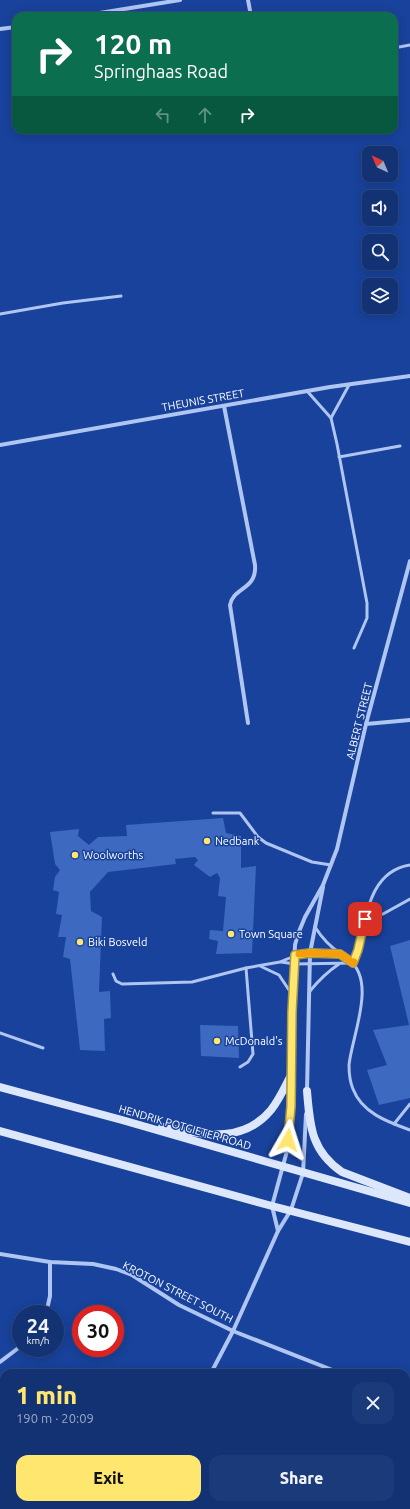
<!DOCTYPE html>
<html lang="en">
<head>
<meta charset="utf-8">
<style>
	body { margin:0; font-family:Ubuntu,sans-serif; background:#1b3a79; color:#f1f3f6; height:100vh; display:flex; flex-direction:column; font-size:15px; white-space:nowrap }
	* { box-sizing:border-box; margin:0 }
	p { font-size:13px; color:#9caac5 }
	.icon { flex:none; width:22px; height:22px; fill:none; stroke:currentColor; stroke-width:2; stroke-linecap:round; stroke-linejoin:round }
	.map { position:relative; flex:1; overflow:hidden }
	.side { position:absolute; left:0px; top:1369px; width:410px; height:140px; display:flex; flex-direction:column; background:#123274; border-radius:12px 12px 0 0; box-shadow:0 2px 10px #0003,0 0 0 1px #314d86 }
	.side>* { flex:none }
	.banner { position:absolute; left:12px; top:12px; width:386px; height:122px; border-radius:12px; box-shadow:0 2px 10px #0003,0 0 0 1px #314d86; background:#0b6e4f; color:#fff; overflow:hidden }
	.needle { width:26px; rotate:316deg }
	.tools { position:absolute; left:362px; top:146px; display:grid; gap:8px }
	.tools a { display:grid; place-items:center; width:36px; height:36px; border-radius:8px; background:#123274; box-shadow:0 2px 10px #0003,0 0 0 1px #314d86; font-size:20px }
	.speed { position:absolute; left:12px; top:1305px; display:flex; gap:8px; font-size:20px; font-weight:700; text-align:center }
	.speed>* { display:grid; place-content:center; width:52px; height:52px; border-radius:50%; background:#123274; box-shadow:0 2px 10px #0003,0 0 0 1px #314d86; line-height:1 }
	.speed small { font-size:10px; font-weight:400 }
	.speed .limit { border:6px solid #d22; background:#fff; color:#111 }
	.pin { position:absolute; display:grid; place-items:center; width:34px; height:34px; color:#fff; margin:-17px; border-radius:8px; box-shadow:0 2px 6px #0006 }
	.me { position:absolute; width:44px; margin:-22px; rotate:6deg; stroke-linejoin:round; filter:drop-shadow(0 0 3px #0008) }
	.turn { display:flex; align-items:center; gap:14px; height:84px; padding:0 16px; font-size:18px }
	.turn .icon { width:52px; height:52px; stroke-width:2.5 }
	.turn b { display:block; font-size:28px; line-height:34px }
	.lanes { display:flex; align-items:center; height:38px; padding:0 16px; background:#0003; justify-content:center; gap:20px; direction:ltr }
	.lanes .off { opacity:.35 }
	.round { display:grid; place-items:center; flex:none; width:42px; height:42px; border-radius:12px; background:#1b3a79 }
	.summary { display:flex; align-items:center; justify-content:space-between; height:68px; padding:0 16px }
	h1 { font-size:24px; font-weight:800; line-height:30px; color:#ffe66f }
	.action { display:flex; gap:8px; margin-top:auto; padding:8px 16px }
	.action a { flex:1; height:46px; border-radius:12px; background:#ffe66f; color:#111; font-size:16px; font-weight:800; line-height:46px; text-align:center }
	.action a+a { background:#1b3a79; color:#f1f3f6 }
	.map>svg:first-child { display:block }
</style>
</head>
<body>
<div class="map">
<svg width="410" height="1509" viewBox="0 0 410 1509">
	<rect width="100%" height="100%" fill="#18429b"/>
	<g fill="#3d69c0">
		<path d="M 223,818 L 226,833 L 241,836 L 241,868 L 256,866 L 252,953 L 216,954 L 218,941 L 209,939 L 210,930 L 223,931 L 226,897 L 218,896 L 220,878 L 217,873 L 210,877 L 194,865 L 198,860 L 195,857 L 175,859 L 176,864 L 108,872 L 90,892 L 91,911 L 102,917 L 99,992 L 110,991 L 111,1018 L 104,1019 L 105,1051 L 80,1050 L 70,959 L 63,957 L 66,937 L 58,937 L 62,915 L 56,914 L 59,892 L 53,890 L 55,877 L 60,870 L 55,864 L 50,832 L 79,829 L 78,836 L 89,845 L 98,837 L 127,836 L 126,825 Z"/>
		<path d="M 410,940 L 410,1098 L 379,1105 L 367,1070 L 387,1065 L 373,1030 L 409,1025 L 390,946 Z"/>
		<path d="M 200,1025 L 238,1026 L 239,1058 L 201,1056 Z"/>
	</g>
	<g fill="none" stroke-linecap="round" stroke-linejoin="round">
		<g stroke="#afc5f2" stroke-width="3">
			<path d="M 394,48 L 410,45"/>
			<path d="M 0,314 L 63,303 L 121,296"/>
			<path d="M 307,391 L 331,418 L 337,444 L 367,603 L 367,618 L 354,648"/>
			<path d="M 331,418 L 349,385"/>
			<path d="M 339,457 L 400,446"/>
			<path d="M 213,813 L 240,813 L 258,837 L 266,843 L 312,862 L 331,865"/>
			<path d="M 383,914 L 410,899"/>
			<path d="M 315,927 C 322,938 329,946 340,953"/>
			<path d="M 281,962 L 295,964 L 353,963"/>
			<path d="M 353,963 C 366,930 364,872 410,865"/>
			<path d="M 260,966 L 279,975 L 293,996"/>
			<path d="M 113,974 L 116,981 L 122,984 L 192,982 L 246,968 L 280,962 C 300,953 309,953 330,953 C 339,954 342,955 349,960 C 377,981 352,1036 349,1065 C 349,1072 350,1082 353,1089 C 362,1113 388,1122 410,1130"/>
			<path d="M 310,991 C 319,980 327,972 339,964"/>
			<path d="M 0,1033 L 43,1048"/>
			<path d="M 240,1067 L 248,1062 L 253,1054 L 246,968"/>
			<path d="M 394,1124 L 410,1104"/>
		</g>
		<g stroke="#afc5f2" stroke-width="4">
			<path d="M 248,0 L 251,16"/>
			<path d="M 81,16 L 180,0"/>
			<path d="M 0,29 L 16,27"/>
			<path d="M 224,406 L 255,565 C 257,590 233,587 230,605 L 248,723"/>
			<path d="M 0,445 L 330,387 L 410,376"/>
			<path d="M 366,724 L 410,720"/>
			<path d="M 307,1091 L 310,953 L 323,887"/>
			<path d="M 278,1231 L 272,1206 L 287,1151 L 291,1107 L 293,996 L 295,945 L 298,934 L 305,917 L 323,885 L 337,849 L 366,724 L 410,561"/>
			<path d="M 0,1254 L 50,1262 L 93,1264 L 116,1269 L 132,1275 L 179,1305 L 233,1331 L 340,1373"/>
			<path d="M 46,1314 L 50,1296 L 50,1262"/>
			<path d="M 0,1362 L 21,1346"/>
			<path d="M 211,1373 L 233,1331 L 278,1231 L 291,1210 L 303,1173 L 306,1114"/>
			<path d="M 406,1392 L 410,1393"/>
			<path d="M 227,1505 L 228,1509"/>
			<path d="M 358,1505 L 359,1509"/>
			<path d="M 22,1509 L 39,1505"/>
		</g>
		<g stroke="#dde7fc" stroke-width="8">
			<path d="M 0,1087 L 122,1120 L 410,1203"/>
			<path d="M 307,1091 C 310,1126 311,1151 342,1172 L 410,1198"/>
			<path d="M 162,1127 C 201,1134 242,1145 271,1110 C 279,1100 285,1087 291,1075"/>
			<path d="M 0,1131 L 272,1206 L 410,1242"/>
		</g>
	</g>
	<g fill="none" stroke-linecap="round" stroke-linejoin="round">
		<defs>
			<path id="route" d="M 288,1140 L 291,1106 L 292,1012 L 295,955 L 310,953 L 340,954 L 353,963 L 358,950 L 365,919"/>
		</defs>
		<use href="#route" stroke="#a69648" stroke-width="10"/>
		<use href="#route" stroke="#ffe66f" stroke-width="7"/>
		<path stroke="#f59e0b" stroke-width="7" d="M 299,954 L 310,953 L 340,954 L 353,963 L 354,962"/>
	</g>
	<g fill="#ffe66f" stroke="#18429b" stroke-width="1.5">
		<circle cx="207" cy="841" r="4"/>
		<circle cx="75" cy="855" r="4"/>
		<circle cx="231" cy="934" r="4"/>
		<circle cx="80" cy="942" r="4"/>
		<circle cx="217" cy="1041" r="4"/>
	</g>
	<g text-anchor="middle" stroke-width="3" stroke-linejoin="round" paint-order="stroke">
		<g font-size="11" fill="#fff" stroke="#18429b">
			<text transform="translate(203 400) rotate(-10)" y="4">THEUNIS STREET</text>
			<text transform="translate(359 721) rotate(-76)" y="4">ALBERT STREET</text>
			<text transform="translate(185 1127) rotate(16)" y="4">HENDRIK POTGIETER ROAD</text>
			<text transform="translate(178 1292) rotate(27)" y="4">KROTON STREET SOUTH</text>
		</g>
		<g font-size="11" fill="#fff" stroke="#18429b" text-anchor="start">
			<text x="215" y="845">Nedbank</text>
			<text x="83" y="859">Woolworths</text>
			<text x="239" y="938">Town Square</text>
			<text x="88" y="946">Biki Bosveld</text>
			<text x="225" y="1045">McDonald's</text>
		</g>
	</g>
</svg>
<div class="tools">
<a><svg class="needle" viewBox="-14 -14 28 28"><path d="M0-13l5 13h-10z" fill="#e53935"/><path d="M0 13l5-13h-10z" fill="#9caac5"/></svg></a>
<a><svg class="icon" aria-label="sound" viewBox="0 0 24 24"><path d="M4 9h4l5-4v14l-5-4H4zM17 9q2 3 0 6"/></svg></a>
<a><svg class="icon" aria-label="search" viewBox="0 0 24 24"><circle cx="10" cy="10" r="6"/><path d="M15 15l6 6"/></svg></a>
<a><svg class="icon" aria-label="layers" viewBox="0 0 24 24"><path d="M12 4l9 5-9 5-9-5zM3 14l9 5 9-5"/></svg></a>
</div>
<div class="speed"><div>24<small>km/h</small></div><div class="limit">30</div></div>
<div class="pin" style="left:365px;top:919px;background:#d93025"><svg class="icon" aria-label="arrive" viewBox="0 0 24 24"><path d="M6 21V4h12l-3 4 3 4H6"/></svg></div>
<svg class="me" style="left:288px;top:1140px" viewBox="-20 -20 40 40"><path d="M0-17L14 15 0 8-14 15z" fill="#ffe66f" stroke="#fff" stroke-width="4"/></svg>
<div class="banner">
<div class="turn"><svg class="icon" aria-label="right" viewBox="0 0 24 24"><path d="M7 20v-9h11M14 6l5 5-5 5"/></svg><div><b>120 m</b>Springhaas Road</div></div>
<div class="lanes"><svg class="icon off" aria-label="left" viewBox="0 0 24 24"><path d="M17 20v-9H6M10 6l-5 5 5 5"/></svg><svg class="icon off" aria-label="ahead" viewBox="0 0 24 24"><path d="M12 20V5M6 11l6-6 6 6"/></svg><svg class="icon" aria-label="right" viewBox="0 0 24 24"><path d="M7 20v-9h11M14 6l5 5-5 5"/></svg></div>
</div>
<section class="side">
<div class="summary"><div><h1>1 min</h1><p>190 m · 20:09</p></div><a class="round"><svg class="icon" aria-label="close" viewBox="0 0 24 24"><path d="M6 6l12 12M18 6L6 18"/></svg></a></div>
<div class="action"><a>Exit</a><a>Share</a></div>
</section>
</div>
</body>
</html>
